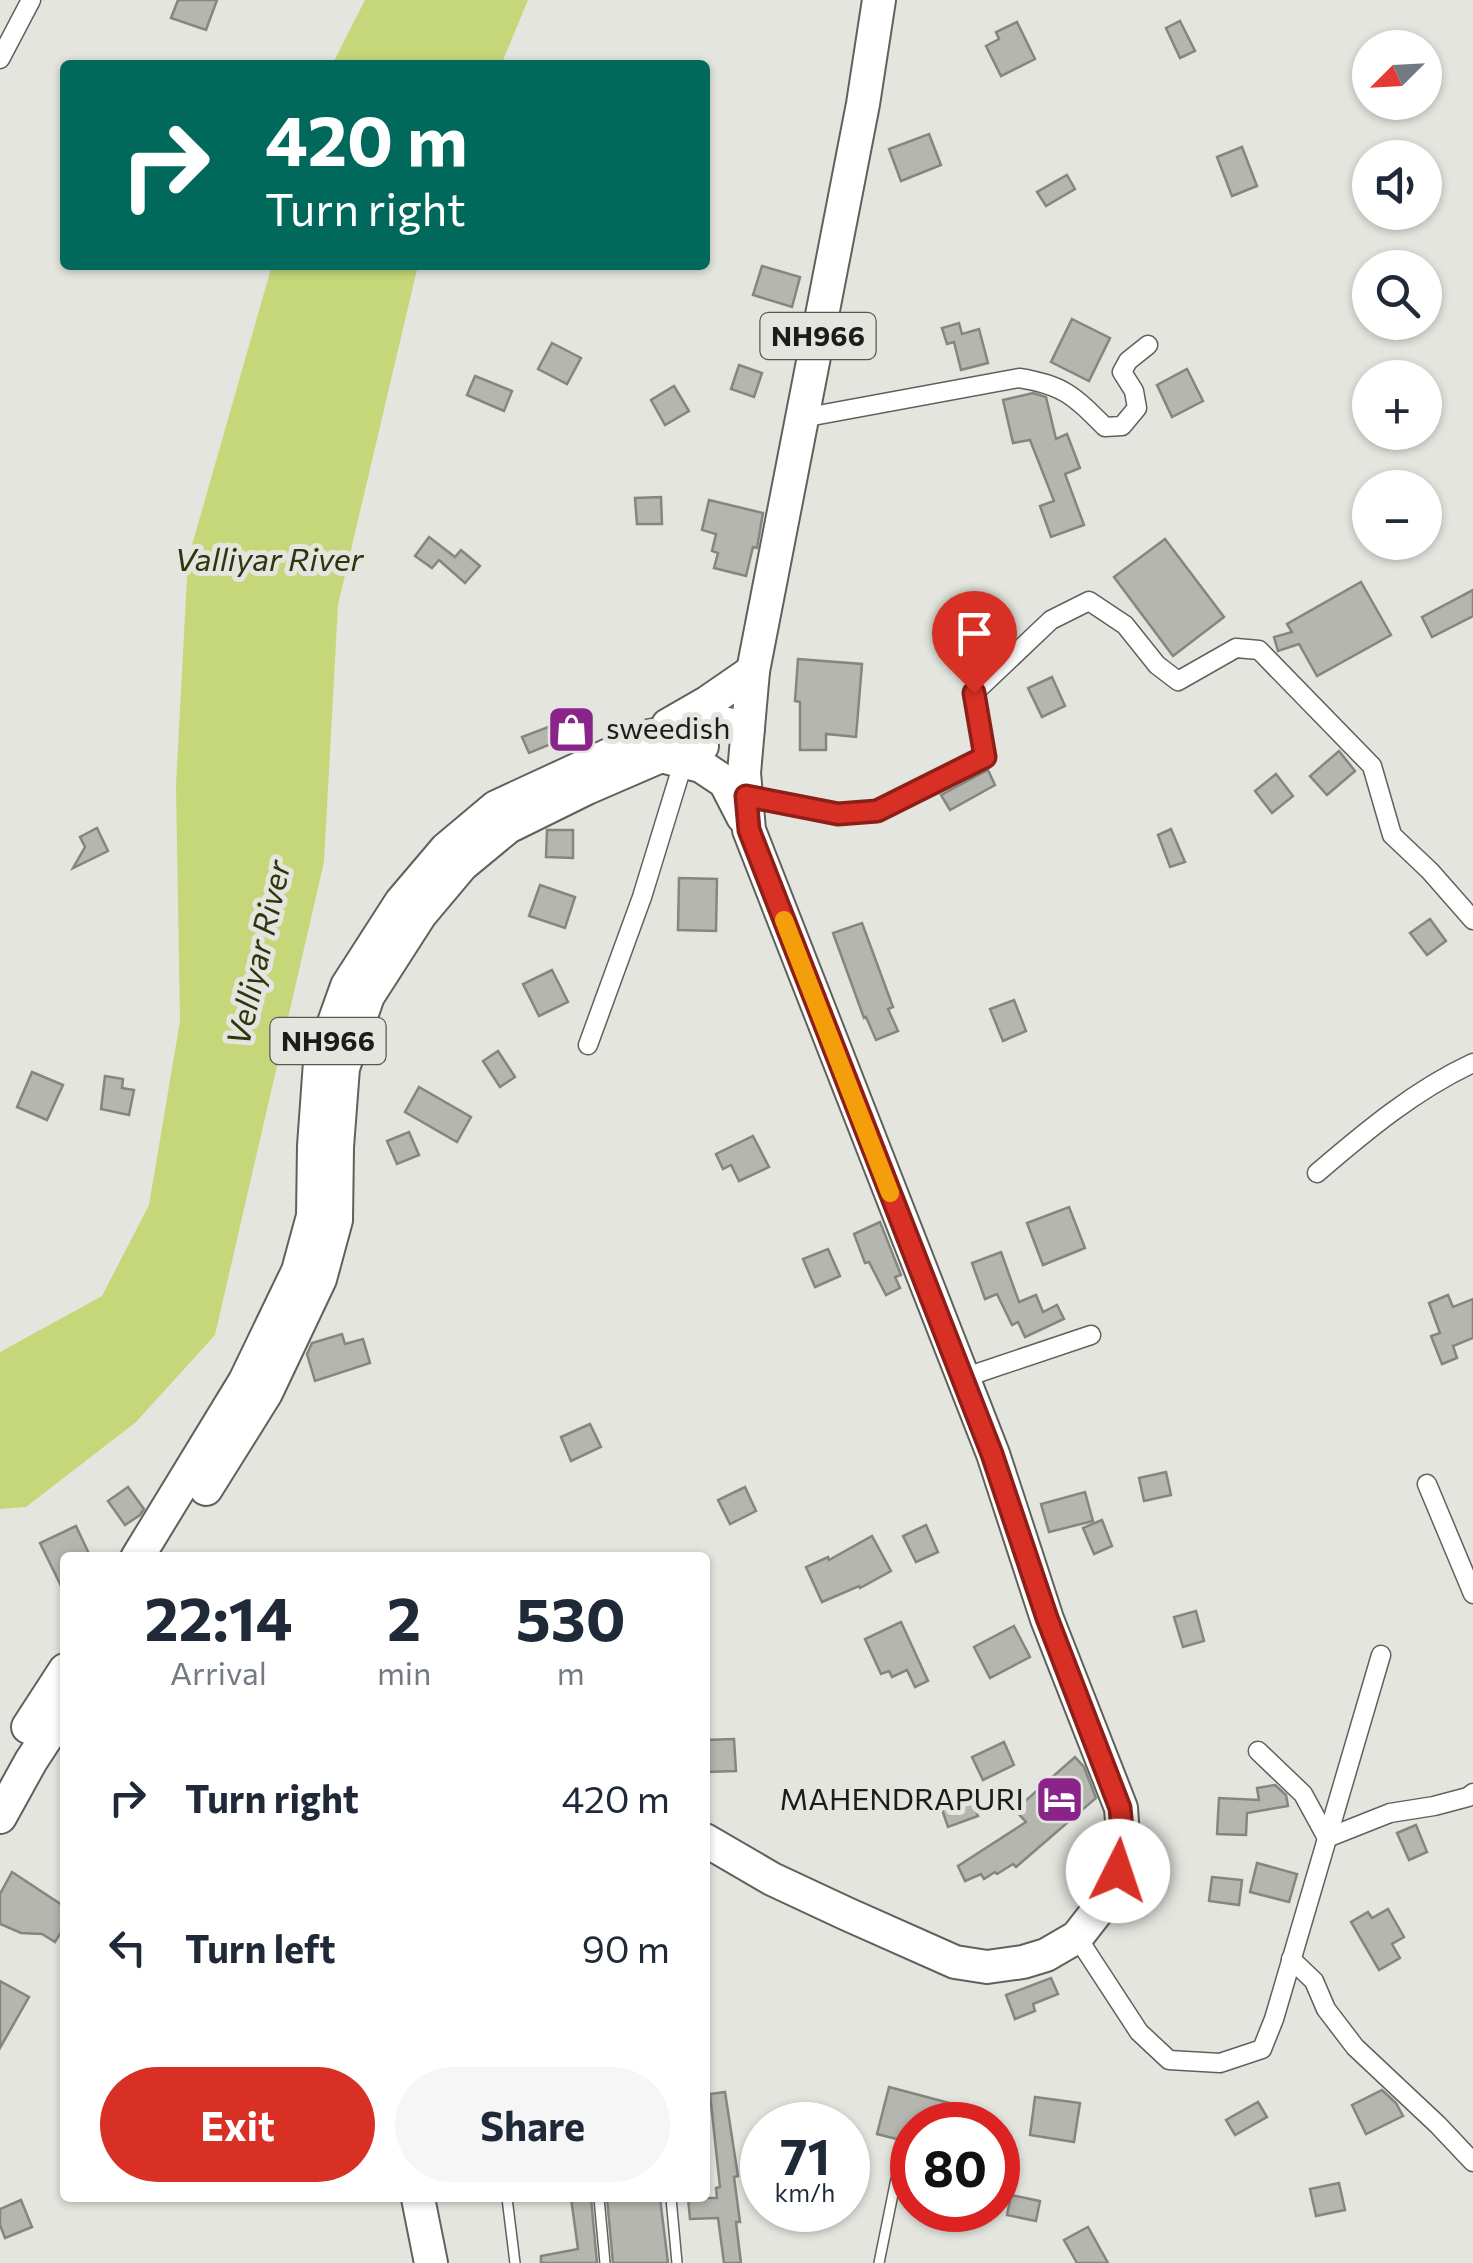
<!DOCTYPE html>
<html lang="en">
<head>
<meta charset="utf-8">
<style>
	body { margin:0; font-family:Commissioner,sans-serif; background:#f6f6f7; color:#1f2937; height:100vh; display:flex; flex-direction:column; font-size:38px; white-space:nowrap }
	* { box-sizing:border-box; margin:0 }
	p { font-size:32px; color:#747a83 }
	.icon { flex:none; width:55px; height:55px; fill:none; stroke:currentColor; stroke-width:2; stroke-linecap:round; stroke-linejoin:round }
	.map { position:relative; flex:1; overflow:hidden }
	.details { position:absolute; left:60px; top:1552px; width:650px; height:650px; display:flex; flex-direction:column; background:#fff; border-radius:10px; box-shadow:0 2px 8px #0004 }
	.details>* { flex:none }
	.top-card { position:absolute; left:60px; top:60px; width:650px; height:210px; border-radius:10px; box-shadow:0 2px 8px #0004; background:#00695c; color:#fff; overflow:hidden }
	.needle { width:65px; rotate:246deg }
	.tools { position:absolute; left:1352px; top:30px; display:grid; gap:20px }
	.tools a { display:grid; place-items:center; width:90px; height:90px; border-radius:50%; background:#fff; box-shadow:0 2px 8px #0004; font-size:50px }
	.speed { position:absolute; left:740px; top:2102px; display:flex; gap:20px; font-size:50px; font-weight:700; text-align:center }
	.speed>* { display:grid; place-content:center; width:130px; height:130px; border-radius:50%; background:#fff; box-shadow:0 2px 8px #0004; line-height:1 }
	.speed small { font-size:25px; font-weight:400 }
	.speed .limit { border:15px solid #d22; background:#fff; color:#111 }
	.pin { position:absolute; display:grid; place-items:center; width:85px; height:85px; color:#fff; margin:-102px -42px; border-radius:50% 50% 50% 0; rotate:-45deg; box-shadow:0 0 10px #0007 }
	.pin .icon { rotate:45deg }
	.me { position:absolute; width:110px; margin:-55px; rotate:4deg; stroke-linejoin:round; filter:drop-shadow(0 0 8px #0008) }
	.turn { display:flex; align-items:center; gap:35px; height:210px; padding:0 40px; font-size:45px }
	.turn .icon { width:130px; height:130px; stroke-width:2.5 }
	.turn b { display:block; font-size:70px; line-height:85px }
	.eta { display:flex; justify-content:space-evenly; align-items:center; height:170px; text-align:center }
	.eta b { font-size:60px; font-weight:700; line-height:70px }
	.cta { display:flex; gap:20px; margin-top:auto; padding:20px 40px }
	.cta a { flex:1; height:115px; border-radius:60px; background:#d93025; color:#fff; font-size:40px; font-weight:700; line-height:115px; text-align:center }
	.cta a+a { background:#f6f6f7; color:#1f2937 }
	ul { padding:0; list-style:none }
	li { display:flex; align-items:center; gap:30px; height:150px; padding:0 40px }
	li div { flex:1 }
	li b { display:block; font-size:38px }
	li em { font-style:normal }
	.map>svg:first-child { display:block }
</style>
</head>
<body>
<div class="map">
<svg width="1473" height="2263" viewBox="0 0 1473 2263">
	<rect width="100%" height="100%" fill="#e3e5de"/>
	<g fill="#c6d77a">
		<path d="M 365,0 L 528,0 L 501,65 L 332,65 Z"/>
		<path d="M 272,265 L 418,265 L 338,605 L 324,862 L 215,1335 L 136,1422 L 26,1507 L 0,1509 L 0,1352 L 102,1296 L 149,1205 L 180,1021 L 176,785 L 188,559 Z"/>
	</g>
	<g fill="#b5b6b0" stroke="#848680" stroke-width="2.5">
		<path d="M 178,0 L 217,0 L 206,30 L 171,18 Z"/>
		<path d="M 1180,21 L 1195,51 L 1180,58 L 1166,28 Z"/>
		<path d="M 1017,22 L 1035,59 L 1001,76 L 986,46 L 999,39 L 996,32 Z"/>
		<path d="M 929,134 L 941,165 L 901,181 L 889,149 Z"/>
		<path d="M 1242,147 L 1257,186 L 1232,196 L 1217,157 Z"/>
		<path d="M 1067,175 L 1075,189 L 1046,206 L 1037,192 Z"/>
		<path d="M 762,266 L 800,277 L 792,307 L 753,295 Z"/>
		<path d="M 1072,319 L 1110,338 L 1089,381 L 1051,362 Z"/>
		<path d="M 959,323 L 962,334 L 979,329 L 988,363 L 961,370 L 954,342 L 947,344 L 942,328 Z"/>
		<path d="M 552,343 L 581,358 L 567,384 L 538,369 Z"/>
		<path d="M 739,365 L 762,373 L 754,397 L 731,389 Z"/>
		<path d="M 1187,369 L 1203,401 L 1172,417 L 1157,385 Z"/>
		<path d="M 475,376 L 512,391 L 504,411 L 467,395 Z"/>
		<path d="M 674,386 L 689,411 L 665,425 L 651,400 Z"/>
		<path d="M 1033,393 L 1046,397 L 1056,439 L 1067,434 L 1080,468 L 1065,474 L 1084,525 L 1051,537 L 1040,506 L 1054,501 L 1030,440 L 1013,443 L 1003,400 Z"/>
		<path d="M 661,497 L 662,524 L 637,524 L 635,498 Z"/>
		<path d="M 709,500 L 763,513 L 757,548 L 753,547 L 746,576 L 714,568 L 718,553 L 712,551 L 716,534 L 702,530 Z"/>
		<path d="M 429,537 L 455,557 L 461,550 L 480,566 L 465,583 L 439,560 L 432,568 L 415,556 Z"/>
		<path d="M 1165,539 L 1224,617 L 1173,656 L 1114,577 Z"/>
		<path d="M 1361,582 L 1391,635 L 1317,676 L 1299,644 L 1278,651 L 1274,637 L 1292,632 L 1287,624 Z"/>
		<path d="M 1473,590 L 1473,616 L 1432,637 L 1422,617 Z"/>
		<path d="M 798,659 L 862,664 L 856,737 L 826,734 L 826,750 L 800,750 L 800,702 L 795,701 Z"/>
		<path d="M 1052,677 L 1065,706 L 1042,717 L 1028,688 Z"/>
		<path d="M 556,724 L 563,739 L 529,753 L 522,737 Z"/>
		<path d="M 1339,751 L 1355,771 L 1327,795 L 1310,776 Z"/>
		<path d="M 988,770 L 995,785 L 950,810 L 941,795 Z"/>
		<path d="M 1276,774 L 1293,796 L 1272,813 L 1255,791 Z"/>
		<path d="M 97,828 L 108,851 L 73,868 L 85,847 L 80,837 Z"/>
		<path d="M 1171,829 L 1185,862 L 1170,867 L 1158,835 Z"/>
		<path d="M 547,830 L 573,830 L 573,858 L 546,857 Z"/>
		<path d="M 679,878 L 717,879 L 716,931 L 678,930 Z"/>
		<path d="M 540,885 L 575,897 L 565,928 L 529,916 Z"/>
		<path d="M 1430,919 L 1446,941 L 1427,955 L 1410,933 Z"/>
		<path d="M 862,923 L 893,1007 L 888,1009 L 898,1031 L 876,1040 L 866,1017 L 864,1018 L 833,933 Z"/>
		<path d="M 552,970 L 568,1002 L 539,1016 L 523,984 Z"/>
		<path d="M 1014,1000 L 1026,1031 L 1003,1041 L 990,1009 Z"/>
		<path d="M 498,1051 L 515,1077 L 500,1087 L 483,1061 Z"/>
		<path d="M 32,1072 L 63,1085 L 47,1120 L 17,1107 Z"/>
		<path d="M 105,1076 L 123,1079 L 122,1088 L 134,1090 L 129,1115 L 101,1109 Z"/>
		<path d="M 419,1087 L 471,1117 L 457,1142 L 405,1112 Z"/>
		<path d="M 409,1132 L 419,1155 L 397,1164 L 387,1141 Z"/>
		<path d="M 753,1136 L 769,1167 L 739,1181 L 731,1165 L 723,1169 L 716,1154 Z"/>
		<path d="M 1069,1207 L 1085,1248 L 1043,1265 L 1027,1223 Z"/>
		<path d="M 880,1222 L 901,1275 L 895,1277 L 900,1288 L 886,1295 L 869,1262 L 865,1263 L 854,1234 Z"/>
		<path d="M 828,1249 L 840,1276 L 815,1287 L 803,1259 Z"/>
		<path d="M 1001,1252 L 1019,1302 L 1036,1295 L 1043,1312 L 1057,1305 L 1064,1319 L 1025,1337 L 1018,1322 L 1012,1325 L 997,1294 L 985,1299 L 972,1263 Z"/>
		<path d="M 1448,1295 L 1453,1307 L 1473,1299 L 1473,1338 L 1453,1346 L 1457,1358 L 1442,1364 L 1431,1336 L 1440,1333 L 1429,1303 Z"/>
		<path d="M 342,1334 L 345,1344 L 363,1339 L 370,1363 L 315,1381 L 307,1354 L 312,1343 Z"/>
		<path d="M 590,1424 L 601,1447 L 571,1461 L 561,1437 Z"/>
		<path d="M 1166,1472 L 1171,1495 L 1144,1501 L 1139,1478 Z"/>
		<path d="M 128,1487 L 144,1509 L 140,1515 L 125,1525 L 108,1501 Z"/>
		<path d="M 745,1487 L 756,1511 L 730,1524 L 718,1500 Z"/>
		<path d="M 1085,1492 L 1093,1521 L 1049,1532 L 1041,1504 Z"/>
		<path d="M 1102,1520 L 1112,1546 L 1094,1554 L 1083,1528 Z"/>
		<path d="M 926,1525 L 938,1552 L 916,1562 L 903,1536 Z"/>
		<path d="M 76,1526 L 91,1558 L 65,1558 L 65,1594 L 40,1543 Z"/>
		<path d="M 872,1536 L 891,1571 L 860,1588 L 859,1586 L 822,1602 L 806,1567 L 828,1557 L 829,1560 Z"/>
		<path d="M 1196,1611 L 1204,1641 L 1183,1647 L 1174,1617 Z"/>
		<path d="M 901,1622 L 928,1681 L 915,1687 L 907,1670 L 892,1677 L 889,1671 L 881,1674 L 865,1639 Z"/>
		<path d="M 1014,1626 L 1030,1657 L 990,1678 L 974,1647 Z"/>
		<path d="M 734,1739 L 736,1771 L 706,1772 L 705,1740 Z"/>
		<path d="M 1004,1742 L 1014,1765 L 983,1780 L 972,1757 Z"/>
		<path d="M 1075,1757 L 1084,1767 L 1096,1798 L 1016,1867 L 1013,1864 L 997,1874 L 995,1872 L 984,1879 L 981,1874 L 965,1881 L 958,1866 L 1026,1822 L 1015,1810 Z"/>
		<path d="M 1275,1785 L 1286,1795 L 1288,1806 L 1247,1813 L 1246,1835 L 1217,1834 L 1219,1798 L 1259,1800 L 1257,1788 Z"/>
		<path d="M 969,1793 L 978,1816 L 948,1827 L 940,1804 Z"/>
		<path d="M 1416,1825 L 1427,1852 L 1409,1860 L 1397,1833 Z"/>
		<path d="M 1257,1863 L 1297,1874 L 1289,1902 L 1250,1892 Z"/>
		<path d="M 12,1872 L 65,1907 L 65,1926 L 55,1942 L 42,1934 L 21,1933 L 0,1924 L 0,1894 Z"/>
		<path d="M 1212,1877 L 1242,1880 L 1239,1905 L 1209,1901 Z"/>
		<path d="M 1388,1909 L 1404,1937 L 1392,1944 L 1400,1958 L 1379,1970 L 1351,1922 L 1368,1912 L 1372,1918 Z"/>
		<path d="M 1051,1978 L 1058,1994 L 1033,2004 L 1035,2011 L 1015,2019 L 1006,1995 Z"/>
		<path d="M 0,1981 L 29,1997 L 0,2048 Z"/>
		<path d="M 889,2087 L 953,2104 L 948,2125 L 912,2125 L 912,2143 L 877,2134 Z"/>
		<path d="M 1382,2090 L 1396,2103 L 1403,2116 L 1366,2134 L 1352,2105 Z"/>
		<path d="M 725,2092 L 738,2176 L 734,2177 L 740,2222 L 736,2222 L 741,2263 L 724,2263 L 718,2218 L 690,2219 L 688,2198 L 717,2198 L 716,2188 L 720,2187 L 710,2094 Z"/>
		<path d="M 1035,2097 L 1080,2103 L 1074,2142 L 1030,2135 Z"/>
		<path d="M 1258,2102 L 1267,2117 L 1235,2135 L 1226,2120 Z"/>
		<path d="M 1339,2183 L 1345,2210 L 1316,2216 L 1310,2189 Z"/>
		<path d="M 1011,2195 L 1040,2201 L 1036,2221 L 1007,2215 Z"/>
		<path d="M 571,2198 L 591,2198 L 597,2263 L 541,2263 L 541,2256 L 578,2249 Z"/>
		<path d="M 607,2198 L 633,2198 L 634,2200 L 660,2198 L 668,2263 L 613,2263 Z"/>
		<path d="M 21,2200 L 32,2227 L 5,2238 L 0,2225 L 0,2209 Z"/>
		<path d="M 1088,2227 L 1108,2263 L 1077,2263 L 1064,2240 Z"/>
	</g>
	<g fill="none" stroke-linecap="round" stroke-linejoin="round">
		<defs>
			<g id="lane">
				<path d="M 507,2198 L 515,2263"/>
				<path d="M 599,2198 L 605,2263"/>
				<path d="M 671,2198 L 677,2263"/>
				<path d="M 879,2263 L 896,2179"/>
			</g>
			<g id="street">
				<path d="M 0,59 L 31,0"/>
				<path d="M 802,418 L 1019,378 C 1064,385 1074,396 1105,427 L 1122,426 L 1137,408 L 1134,391 L 1122,372 L 1128,361 L 1148,345"/>
				<path d="M 746,796 L 838,814 L 877,811 L 985,757 L 974,693 L 1051,620 L 1089,601 L 1125,625 L 1157,665 L 1178,681 L 1236,648 L 1259,650 L 1372,766 L 1392,835 L 1430,871 L 1473,920"/>
				<path d="M 588,1045 L 642,897 L 684,760"/>
				<path d="M 1317,1173 C 1366,1131 1415,1090 1473,1063"/>
				<path d="M 963,1378 L 1091,1335"/>
				<path d="M 1427,1484 L 1473,1594"/>
				<path d="M 1258,1751 L 1303,1794 L 1327,1838 L 1390,1813 L 1434,1806 L 1468,1797 L 1473,1793"/>
				<path d="M 1077,1937 L 1139,2032 L 1169,2060 L 1220,2063 L 1262,2049 L 1274,2019 L 1381,1655"/>
				<path d="M 1291,1959 L 1314,1981 L 1326,2009 L 1355,2047 L 1438,2125 L 1473,2162"/>
			</g>
			<g id="highway">
				<path d="M 668,725 L 708,702 L 753,671"/>
				<path d="M 665,757 L 701,766 L 725,782 L 743,817"/>
				<path d="M 206,1489 L 266,1393 L 320,1279 L 336,1220 L 337,1147 L 343,1068 L 368,996 L 420,915 L 462,865 L 508,827 L 587,788 L 661,756 L 688,747 L 702,746"/>
				<path d="M 137,1558 L 245,1381 L 298,1271 L 313,1216 L 314,1146 L 320,1062 L 347,986 L 401,902 L 446,849 L 496,807 L 650,736 L 722,723 L 748,728"/>
				<path d="M 28,1727 L 65,1670"/>
				<path d="M 0,1817 L 31,1761 L 65,1709"/>
				<path d="M 705,1840 L 772,1879 L 847,1914 L 955,1962 L 987,1967 L 1023,1962 L 1046,1955 L 1077,1937 L 1112,1892 L 1124,1850 L 1121,1808 L 1047,1619 L 993,1454 L 749,830 L 744,773 L 753,671 L 863,104 L 879,0"/>
				<path d="M 418,2198 L 431,2263"/>
			</g>
		</defs>
		<use href="#lane" stroke="#60615b" stroke-width="12"/>
		<use href="#street" stroke="#60615b" stroke-width="21"/>
		<use href="#highway" stroke="#60615b" stroke-width="36"/>
		<use href="#lane" stroke="#fff" stroke-width="9"/>
		<use href="#street" stroke="#fff" stroke-width="18"/>
		<use href="#highway" stroke="#fff" stroke-width="32"/>
	</g>
	<g fill="none" stroke-linecap="round" stroke-linejoin="round">
		<defs>
			<path id="route" d="M 974,693 L 985,757 L 877,811 L 838,814 L 746,796 L 749,830 L 992,1454 L 1047,1618 L 1120,1808 L 1124,1850 L 1118,1871"/>
		</defs>
		<use href="#route" stroke="#8d1f18" stroke-width="25"/>
		<use href="#route" stroke="#d93025" stroke-width="18"/>
		<path stroke="#f59e0b" stroke-width="18" d="M 784,920 L 890,1193"/>
	</g>
	<defs>
		<symbol id="shop-square" viewBox="-11 -11 22 22"><rect x="-9" y="-9" width="18" height="18" rx="4" fill="#8a248b" stroke="#e3e5de"/><path d="M-5-2.5h2.3a2.7 3.5 0 0 1 5.4 0H5L5.5 6h-11ZM-1.5-2.5h3a1.5 2.3 0 0 0-3 0Z" fill="#fff"/></symbol>
		<symbol id="hotel-square" viewBox="-11 -11 22 22"><rect x="-9" y="-9" width="18" height="18" rx="4" fill="#8a248b" stroke="#e3e5de"/><path d="M-6-4.5h1.5V1H6V5H4.5V3h-9V5H-6ZM-4 0a1.8 1.8 0 1 1 3.6 0ZM.5 0V-2.5h3Q6-2.5 6 0Z" fill="#fff"/></symbol>
	</defs>
	<g fill-rule="evenodd">
		<use href="#shop-square" x="544" y="702" width="55" height="55"/>
		<use href="#hotel-square" x="1032" y="1772" width="55" height="55"/>
	</g>
	<g text-anchor="middle" stroke-width="10" stroke-linejoin="round" paint-order="stroke">
		<g fill="#e3e5de" stroke="#585855" stroke-width="2.5">
			<rect x="760.5" y="313" width="115" height="46" rx="8"/>
			<rect x="270.5" y="1018" width="115" height="46" rx="8"/>
		</g>
		<g font-size="28" font-weight="bold" fill="#1c1c1a">
			<text x="818" y="346">NH966</text>
			<text x="328" y="1051">NH966</text>
		</g>
		<g font-size="30" fill="#1c1c1a" stroke="#e3e5de" text-anchor="start">
			<text x="606" y="739">sweedish</text>
			<text x="1024" y="1810" text-anchor="end">MAHENDRAPURI</text>
		</g>
		<g font-size="32" font-style="italic" fill="#2f350e" stroke="#e3e5de">
			<text x="269" y="571">Valliyar River</text>
			<text transform="translate(259 953) rotate(-77)" y="11">Velliyar River</text>
		</g>
	</g>
</svg>
<div class="tools">
<a><svg class="needle" viewBox="-14 -14 28 28"><path d="M0-13l5 13h-10z" fill="#e53935"/><path d="M0 13l5-13h-10z" fill="#747a83"/></svg></a>
<a><svg class="icon" aria-label="sound" viewBox="0 0 24 24"><path d="M4 9h4l5-4v14l-5-4H4zM17 9q2 3 0 6"/></svg></a>
<a><svg class="icon" aria-label="search" viewBox="0 0 24 24"><circle cx="10" cy="10" r="6"/><path d="M15 15l6 6"/></svg></a>
<a>+</a>
<a>−</a>
</div>
<div class="speed"><div>71<small>km/h</small></div><div class="limit">80</div></div>
<div class="pin" style="left:974px;top:693px;background:#d93025"><svg class="icon" aria-label="arrive" viewBox="0 0 24 24"><path d="M6 21V4h12l-3 4 3 4H6"/></svg></div>
<svg class="me" style="left:1118px;top:1871px" viewBox="-20 -20 40 40"><circle r="19" fill="#fff"/><path d="M0-13L10 11 0 6-10 11z" fill="#d93025"/></svg>
<div class="top-card">
<div class="turn"><svg class="icon" aria-label="right" viewBox="0 0 24 24"><path d="M7 20v-9h11M14 6l5 5-5 5"/></svg><div><b>420 m</b>Turn right</div></div>
</div>
<section class="details">
<div class="eta">
<div><b>22:14</b><p>Arrival</p></div>
<div><b>2</b><p>min</p></div>
<div><b>530</b><p>m</p></div>
</div>
<ul>
<li><svg class="icon" aria-label="right" viewBox="0 0 24 24"><path d="M7 20v-9h11M14 6l5 5-5 5"/></svg><div><b>Turn right</b></div><em>420 m</em></li>
<li><svg class="icon" aria-label="left" viewBox="0 0 24 24"><path d="M17 20v-9H6M10 6l-5 5 5 5"/></svg><div><b>Turn left</b></div><em>90 m</em></li>
</ul>
<div class="cta"><a>Exit</a><a>Share</a></div>
</section>
</div>
</body>
</html>
